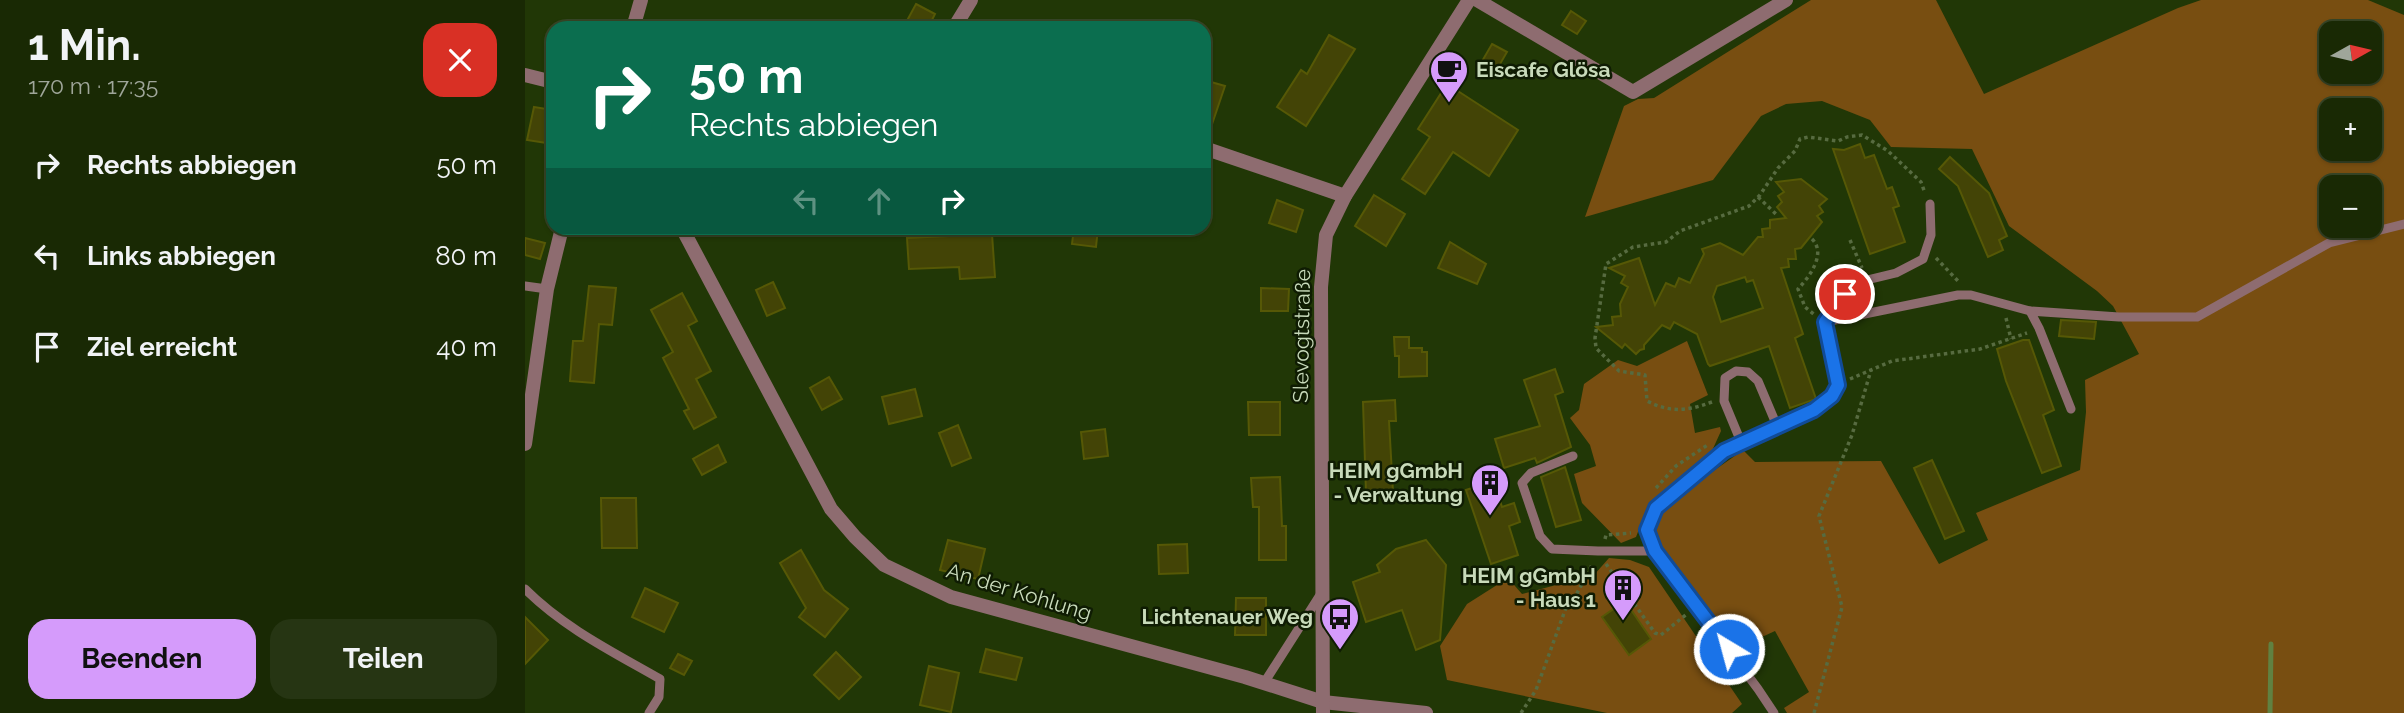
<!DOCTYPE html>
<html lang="de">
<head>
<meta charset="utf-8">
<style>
	body { margin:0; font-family:Raleway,sans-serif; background:#263513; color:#f1f3f6; height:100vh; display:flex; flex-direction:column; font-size:26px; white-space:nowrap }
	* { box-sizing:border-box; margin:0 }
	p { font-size:23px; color:#9fa69a }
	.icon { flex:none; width:38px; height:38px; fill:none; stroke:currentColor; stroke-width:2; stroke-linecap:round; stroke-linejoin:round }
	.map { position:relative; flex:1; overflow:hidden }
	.sheet { display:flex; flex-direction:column; background:#192904; width:525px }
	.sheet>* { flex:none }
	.top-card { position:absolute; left:21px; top:21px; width:665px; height:214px; border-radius:21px; box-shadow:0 2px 5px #0004,0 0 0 2px #374526; background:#0b6e4f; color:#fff; overflow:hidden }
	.needle { width:46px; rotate:82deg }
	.controls { position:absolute; left:1794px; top:21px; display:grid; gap:14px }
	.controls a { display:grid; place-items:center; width:63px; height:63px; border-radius:14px; background:#192904; box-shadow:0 2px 5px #0004,0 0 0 2px #374526; font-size:35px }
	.pin { position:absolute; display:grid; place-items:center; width:60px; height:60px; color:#fff; margin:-30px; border:4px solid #fff; border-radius:50%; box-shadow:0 2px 7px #0007 }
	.me { position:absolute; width:77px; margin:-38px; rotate:323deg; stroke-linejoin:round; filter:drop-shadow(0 0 5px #0008) }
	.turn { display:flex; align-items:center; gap:24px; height:147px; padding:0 28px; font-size:32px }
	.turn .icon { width:91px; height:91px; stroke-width:2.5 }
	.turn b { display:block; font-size:49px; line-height:60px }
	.lanes { display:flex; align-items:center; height:66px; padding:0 28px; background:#0003; justify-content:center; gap:35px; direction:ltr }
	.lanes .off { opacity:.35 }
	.round { display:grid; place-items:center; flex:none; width:74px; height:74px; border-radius:21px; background:#263513 }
	.head { display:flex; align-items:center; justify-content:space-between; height:119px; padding:0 28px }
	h1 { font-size:42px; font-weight:700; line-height:52px }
	.primary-button { display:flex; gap:14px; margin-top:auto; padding:14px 28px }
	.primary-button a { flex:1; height:80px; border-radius:21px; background:#d59bfb; color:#111; font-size:28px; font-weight:700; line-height:80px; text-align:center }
	.primary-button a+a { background:#263513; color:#f1f3f6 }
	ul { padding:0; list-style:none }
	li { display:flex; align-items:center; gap:21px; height:91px; padding:0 28px }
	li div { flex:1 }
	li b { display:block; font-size:26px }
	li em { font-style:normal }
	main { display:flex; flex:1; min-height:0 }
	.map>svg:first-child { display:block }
</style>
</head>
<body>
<main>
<section class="sheet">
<div class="head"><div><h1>1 Min.</h1><p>170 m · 17:35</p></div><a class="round" style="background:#d93025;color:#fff"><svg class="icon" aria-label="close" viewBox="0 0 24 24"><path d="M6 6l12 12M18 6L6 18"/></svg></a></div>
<ul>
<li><svg class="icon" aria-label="right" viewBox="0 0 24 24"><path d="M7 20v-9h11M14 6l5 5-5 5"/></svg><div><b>Rechts abbiegen</b></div><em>50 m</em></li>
<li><svg class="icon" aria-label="left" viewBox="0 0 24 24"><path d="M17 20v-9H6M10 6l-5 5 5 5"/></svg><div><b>Links abbiegen</b></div><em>80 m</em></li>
<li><svg class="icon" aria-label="arrive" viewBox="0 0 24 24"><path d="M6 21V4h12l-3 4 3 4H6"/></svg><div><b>Ziel erreicht</b></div><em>40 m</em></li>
</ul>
<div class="primary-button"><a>Beenden</a><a>Teilen</a></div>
</section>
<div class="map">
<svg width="1879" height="713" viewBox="0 0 1879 713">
	<rect width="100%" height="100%" fill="#213706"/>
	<g fill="#784e11" fill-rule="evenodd">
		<path d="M 1286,0 L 1411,0 L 1459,94 L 1653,8 L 1676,0 L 1843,0 L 1879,15 L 1879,713 L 1262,713 L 1259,708 L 1284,692 L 1250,631 L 1213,648 L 1134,548 C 1131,539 1129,531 1133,521 C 1141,502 1199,464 1218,450 L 1230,462 L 1356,461 L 1414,564 L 1463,540 L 1451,513 L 1555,470 L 1561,412 L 1560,380 L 1614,354 L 1588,306 L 1572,291 L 1484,226 L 1447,149 L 1366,147 L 1345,120 L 1297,101 L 1261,104 L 1236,116 L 1188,180 L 1060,217 L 1099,106 L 1113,99 L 1129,98 ZM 1806,33 L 1844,33 L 1844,72 L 1806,72 ZM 1806,110 L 1844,110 L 1844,149 L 1806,149 ZM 1806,187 L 1844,187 L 1844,226 L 1806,226 Z"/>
		<path d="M 1162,341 L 1183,395 L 1165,404 L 1170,433 L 1195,427 L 1196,431 L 1186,453 L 1157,476 L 1120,514 L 1111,537 L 1096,543 L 1057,503 L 1049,474 L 1071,466 L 1065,445 L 1045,418 L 1054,410 L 1059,384 L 1093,360 L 1112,366 Z"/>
		<path d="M 1084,558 L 1105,560 L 1124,567 L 1217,704 L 1207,713 L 1082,713 L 922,680 L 915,646 L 942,604 L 983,578 L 997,594 L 1069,575 Z"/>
	</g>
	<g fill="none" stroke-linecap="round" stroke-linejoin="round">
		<path stroke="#608141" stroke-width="5" d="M 1745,713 L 1746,644"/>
	</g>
	<g fill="#434406" stroke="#565806" stroke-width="2" fill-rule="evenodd">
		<path d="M 391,4 L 410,14 L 403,28 L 378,28 Z"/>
		<path d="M 1046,11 L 1061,21 L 1052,34 L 1037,25 Z"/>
		<path d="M 804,35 L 830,49 L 781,126 L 752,107 L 776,70 L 782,74 Z"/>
		<path d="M 967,44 L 982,52 L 971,71 L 956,63 Z"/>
		<path d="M 679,80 L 700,86 L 682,139 L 679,139 Z"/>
		<path d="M 922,84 L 993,130 L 964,176 L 928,152 L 900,194 L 877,179 L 905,137 L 893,129 Z"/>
		<path d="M 9,107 L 28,110 L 28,144 L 2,140 Z"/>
		<path d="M 1335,144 L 1340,158 L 1349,155 L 1362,189 L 1367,187 L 1374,206 L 1368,208 L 1380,242 L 1345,254 L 1308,149 L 1319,150 Z"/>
		<path d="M 1425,157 L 1464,193 L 1482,236 L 1474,240 L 1478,250 L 1463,257 L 1433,186 L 1414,169 Z"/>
		<path d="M 1276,179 L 1302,199 L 1294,206 L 1298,212 L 1292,216 L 1297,222 L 1276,248 L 1270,249 L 1271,259 L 1263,259 L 1264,267 L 1256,268 L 1278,334 L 1270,338 L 1291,399 L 1265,408 L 1244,346 L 1185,366 L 1183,364 L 1172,334 L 1149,322 L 1145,329 L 1137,325 L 1119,345 L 1119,349 L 1115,350 L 1111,354 L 1100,344 L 1097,348 L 1071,327 L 1088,325 L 1087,317 L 1096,316 L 1095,304 L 1103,287 L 1096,283 L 1100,276 L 1084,268 L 1114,258 L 1130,305 L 1141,283 L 1150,287 L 1154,278 L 1165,283 L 1179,254 L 1177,249 L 1195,243 L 1218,255 L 1233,237 L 1238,237 L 1237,229 L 1245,228 L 1245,220 L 1261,218 L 1252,207 L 1257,202 L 1253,196 L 1259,192 L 1251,182 ZM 1220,277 L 1222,282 L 1228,280 L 1238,308 L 1196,322 L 1188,297 L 1192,286 Z"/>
		<path d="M 849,195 L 880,214 L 861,246 L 830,226 Z"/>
		<path d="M 752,200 L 778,210 L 771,232 L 744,223 Z"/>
		<path d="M 549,228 L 573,228 L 571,247 L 547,244 Z"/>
		<path d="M 467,234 L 470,277 L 435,279 L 434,267 L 384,269 L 382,238 Z"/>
		<path d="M 0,238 L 20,243 L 15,259 L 0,255 Z"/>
		<path d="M 925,242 L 961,264 L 952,284 L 913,268 Z"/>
		<path d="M 248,282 L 260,308 L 242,316 L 231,290 Z"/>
		<path d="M 64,286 L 91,288 L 87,325 L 74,324 L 69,383 L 45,381 L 48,341 L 58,341 Z"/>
		<path d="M 736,288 L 764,289 L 763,311 L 736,311 Z"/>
		<path d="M 157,293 L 172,321 L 163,326 L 186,371 L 171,379 L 191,417 L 169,429 L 159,411 L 164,409 L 138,358 L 148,352 L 126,310 Z"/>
		<path d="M 1536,320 L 1571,322 L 1569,339 L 1534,336 Z"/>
		<path d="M 869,337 L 884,337 L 884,348 L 897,348 L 897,352 L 902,352 L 902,376 L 874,377 L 874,356 L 870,356 Z"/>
		<path d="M 1498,340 L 1504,340 L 1529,410 L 1518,415 L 1536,466 L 1517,473 L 1481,381 L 1472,349 Z"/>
		<path d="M 1030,369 L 1038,392 L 1030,395 L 1046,447 L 1012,463 L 1010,458 L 979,468 L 970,439 L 1015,426 L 999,380 Z"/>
		<path d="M 304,377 L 317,399 L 297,410 L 285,388 Z"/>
		<path d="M 390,389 L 397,416 L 364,424 L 357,397 Z"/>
		<path d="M 870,400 L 871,421 L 864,421 L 868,492 L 841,493 L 838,402 Z"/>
		<path d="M 723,402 L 755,402 L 755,435 L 724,435 Z"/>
		<path d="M 433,425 L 446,458 L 427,466 L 414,433 Z"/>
		<path d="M 580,429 L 583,456 L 559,459 L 556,432 Z"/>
		<path d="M 193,445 L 201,462 L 177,475 L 168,459 Z"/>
		<path d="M 1407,460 L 1439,531 L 1420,539 L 1389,468 Z"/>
		<path d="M 1040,467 L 1056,520 L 1031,527 L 1016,477 Z"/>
		<path d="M 755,477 L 757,526 L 761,526 L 761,560 L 734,560 L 734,507 L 728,507 L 726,478 Z"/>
		<path d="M 969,481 L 977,507 L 989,503 L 995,522 L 984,526 L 993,555 L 966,564 L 941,490 Z"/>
		<path d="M 76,498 L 111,498 L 112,548 L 77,548 Z"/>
		<path d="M 423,540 L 460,549 L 453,579 L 415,570 Z"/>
		<path d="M 901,540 L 921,565 L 915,640 L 891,650 L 877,610 L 841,622 L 828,582 L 855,572 L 852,565 L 871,549 Z"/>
		<path d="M 662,544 L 663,573 L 634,574 L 633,545 Z"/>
		<path d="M 276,550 L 299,590 L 323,609 L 300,637 L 274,617 L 281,608 L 255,563 Z"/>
		<path d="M 120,588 L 153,603 L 139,632 L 107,617 Z"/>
		<path d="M 711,598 L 741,598 L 741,635 L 710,635 Z"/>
		<path d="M 1100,601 L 1126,639 L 1104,655 L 1077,617 Z"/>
		<path d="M 0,617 L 23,640 L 0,664 Z"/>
		<path d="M 461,649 L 497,658 L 491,680 L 455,672 Z"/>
		<path d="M 311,652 L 336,677 L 314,699 L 289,675 Z"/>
		<path d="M 153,654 L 167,661 L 159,675 L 145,668 Z"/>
		<path d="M 404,666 L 434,673 L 426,712 L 395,705 Z"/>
	</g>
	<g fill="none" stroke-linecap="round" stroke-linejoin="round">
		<g stroke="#576b40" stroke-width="3.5" stroke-dasharray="3.5 3.5" stroke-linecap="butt">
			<path d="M 1233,197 L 1253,216"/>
			<path d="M 1287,239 C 1302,254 1284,277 1273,289 L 1280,307 L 1291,316"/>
			<path d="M 1325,240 L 1337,268"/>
			<path d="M 1411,258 L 1435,283"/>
			<path d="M 1481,318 L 1486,339"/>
			<path d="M 1325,379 L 1367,361 L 1455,349 L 1502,333"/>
			<path d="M 1187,402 C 1162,411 1146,413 1122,401 L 1120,375 L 1094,371 L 1071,348 L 1070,338 L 1081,264 L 1108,247 L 1141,242 L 1155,231 L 1224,206 L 1235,195 L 1253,168 L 1270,151 L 1275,139 L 1283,137 L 1313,141 L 1322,137 L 1337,135 L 1363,151 L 1396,182 L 1400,193"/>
			<path d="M 1131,488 L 1151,466 L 1184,444"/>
			<path d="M 1080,539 L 1081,535 L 1106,533"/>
			<path d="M 1081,564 L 1130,633 L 1136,635 L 1163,613"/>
			<path d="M 996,713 L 1011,690 L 1042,605 L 1050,597 L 1067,565"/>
			<path d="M 1289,713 L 1317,607 L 1294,516 L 1327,435 L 1346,370"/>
		</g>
		<g stroke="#8e6c70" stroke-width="9">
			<path d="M 0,286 L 22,289"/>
			<path d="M 1505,311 L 1594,317 L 1672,317 L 1804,243 L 1879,224"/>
			<path d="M 1300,322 L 1320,294 L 1342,280 L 1371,273 L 1398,259 L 1406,235 L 1405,204"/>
			<path d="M 1216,442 L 1199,401 L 1200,378 L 1211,371 L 1223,372 L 1233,381 L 1252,426"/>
			<path d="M 1048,456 L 1006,473 L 997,483 L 1015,536 L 1027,549 L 1073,551 L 1130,551"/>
			<path d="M 0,589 C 39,628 88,652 135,679 L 134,697 L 124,713"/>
			<path d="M 739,683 L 797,592"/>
			<path d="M 1249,713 L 1233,689 L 1130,551 L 1122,530 L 1131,508 L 1199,451 L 1289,410 L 1307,396 L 1313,385 L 1300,322 L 1433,295 L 1446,295 L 1505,311 L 1514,328 L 1546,409"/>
		</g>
		<g stroke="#8e6c70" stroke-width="14">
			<path d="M 952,0 L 1108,92 L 1261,0"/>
			<path d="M 108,28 L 116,0"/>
			<path d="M 429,28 L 446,0"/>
			<path d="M 0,75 L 28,82"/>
			<path d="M 679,148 L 820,196"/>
			<path d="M 157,228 L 306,509 L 330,537 L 359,565 L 426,597 L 720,677 L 798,702 L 901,713"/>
			<path d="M 0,444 L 22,289 L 37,228"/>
		</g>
		<path stroke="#8e6c70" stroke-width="14" d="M 798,713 L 796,287 L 801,235 L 820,196 L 944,0"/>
	</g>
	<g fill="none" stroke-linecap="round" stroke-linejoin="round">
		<defs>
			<path id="route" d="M 1204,649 L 1130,551 L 1122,530 L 1131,508 L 1199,451 L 1289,410 L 1307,396 L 1313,385 L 1300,322 L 1320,294"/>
		</defs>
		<use href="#route" stroke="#114b97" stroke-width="18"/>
		<use href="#route" stroke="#1a73e8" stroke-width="12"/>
	</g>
	<defs>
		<symbol id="cafe-pin" viewBox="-11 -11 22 30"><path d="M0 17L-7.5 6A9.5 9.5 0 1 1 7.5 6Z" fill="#d59bfb" stroke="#0f1c03"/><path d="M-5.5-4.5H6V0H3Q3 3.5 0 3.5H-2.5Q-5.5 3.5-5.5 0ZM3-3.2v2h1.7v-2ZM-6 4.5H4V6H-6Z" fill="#111"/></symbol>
		<symbol id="building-pin" viewBox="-11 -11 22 30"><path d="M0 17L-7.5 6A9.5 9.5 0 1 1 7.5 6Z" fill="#d59bfb" stroke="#0f1c03"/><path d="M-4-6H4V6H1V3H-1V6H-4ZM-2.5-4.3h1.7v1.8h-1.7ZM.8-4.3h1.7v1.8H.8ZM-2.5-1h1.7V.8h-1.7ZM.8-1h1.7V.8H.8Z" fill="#111"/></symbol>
		<symbol id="bus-pin" viewBox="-11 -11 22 30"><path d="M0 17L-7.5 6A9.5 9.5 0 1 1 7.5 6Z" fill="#d59bfb" stroke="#0f1c03"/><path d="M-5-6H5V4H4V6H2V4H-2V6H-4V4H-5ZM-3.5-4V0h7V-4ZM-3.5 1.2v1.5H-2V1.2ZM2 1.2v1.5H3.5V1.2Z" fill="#111"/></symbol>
	</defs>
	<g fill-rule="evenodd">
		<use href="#cafe-pin" x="902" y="48" width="44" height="60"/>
		<use href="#building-pin" x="943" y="461" width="44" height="60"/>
		<use href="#building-pin" x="1076" y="566" width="44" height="60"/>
		<use href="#bus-pin" x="793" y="595" width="44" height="60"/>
	</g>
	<g text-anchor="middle" stroke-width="5" stroke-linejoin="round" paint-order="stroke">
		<g font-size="21" font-weight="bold" fill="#c8daba" stroke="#0f1c03" text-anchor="end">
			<text x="951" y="77" text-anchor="start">Eiscafe Glösa</text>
			<text x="938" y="478">HEIM gGmbH<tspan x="938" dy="24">- Verwaltung</tspan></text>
			<text x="1071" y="583">HEIM gGmbH<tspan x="1071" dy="24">- Haus 1</tspan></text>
			<text x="788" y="624">Lichtenauer Weg</text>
		</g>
		<g font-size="21" fill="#c8daba" stroke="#0f1c03">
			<text transform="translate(777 336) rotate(-89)" y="7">Slevogtstraße</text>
			<text transform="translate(494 592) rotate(17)" y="7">An der Kohlung</text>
		</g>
	</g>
</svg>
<div class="controls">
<a><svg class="needle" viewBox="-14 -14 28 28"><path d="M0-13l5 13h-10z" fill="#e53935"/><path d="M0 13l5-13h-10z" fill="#9fa69a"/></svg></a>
<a>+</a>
<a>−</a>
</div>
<div class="pin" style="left:1320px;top:294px;background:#d93025"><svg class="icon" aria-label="arrive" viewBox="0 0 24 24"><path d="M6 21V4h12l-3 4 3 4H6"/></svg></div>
<svg class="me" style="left:1204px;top:649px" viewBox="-20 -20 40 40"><circle r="17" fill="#1a73e8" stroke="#fff" stroke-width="3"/><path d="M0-11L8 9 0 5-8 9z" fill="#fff"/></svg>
<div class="top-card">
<div class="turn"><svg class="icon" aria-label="right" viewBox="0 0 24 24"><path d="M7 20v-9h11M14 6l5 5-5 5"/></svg><div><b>50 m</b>Rechts abbiegen</div></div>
<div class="lanes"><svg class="icon off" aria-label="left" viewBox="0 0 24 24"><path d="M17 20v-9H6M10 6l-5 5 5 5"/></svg><svg class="icon off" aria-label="ahead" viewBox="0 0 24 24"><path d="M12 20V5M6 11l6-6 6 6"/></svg><svg class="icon" aria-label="right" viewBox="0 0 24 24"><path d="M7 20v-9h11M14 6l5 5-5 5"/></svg></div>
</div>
</div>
</main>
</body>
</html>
